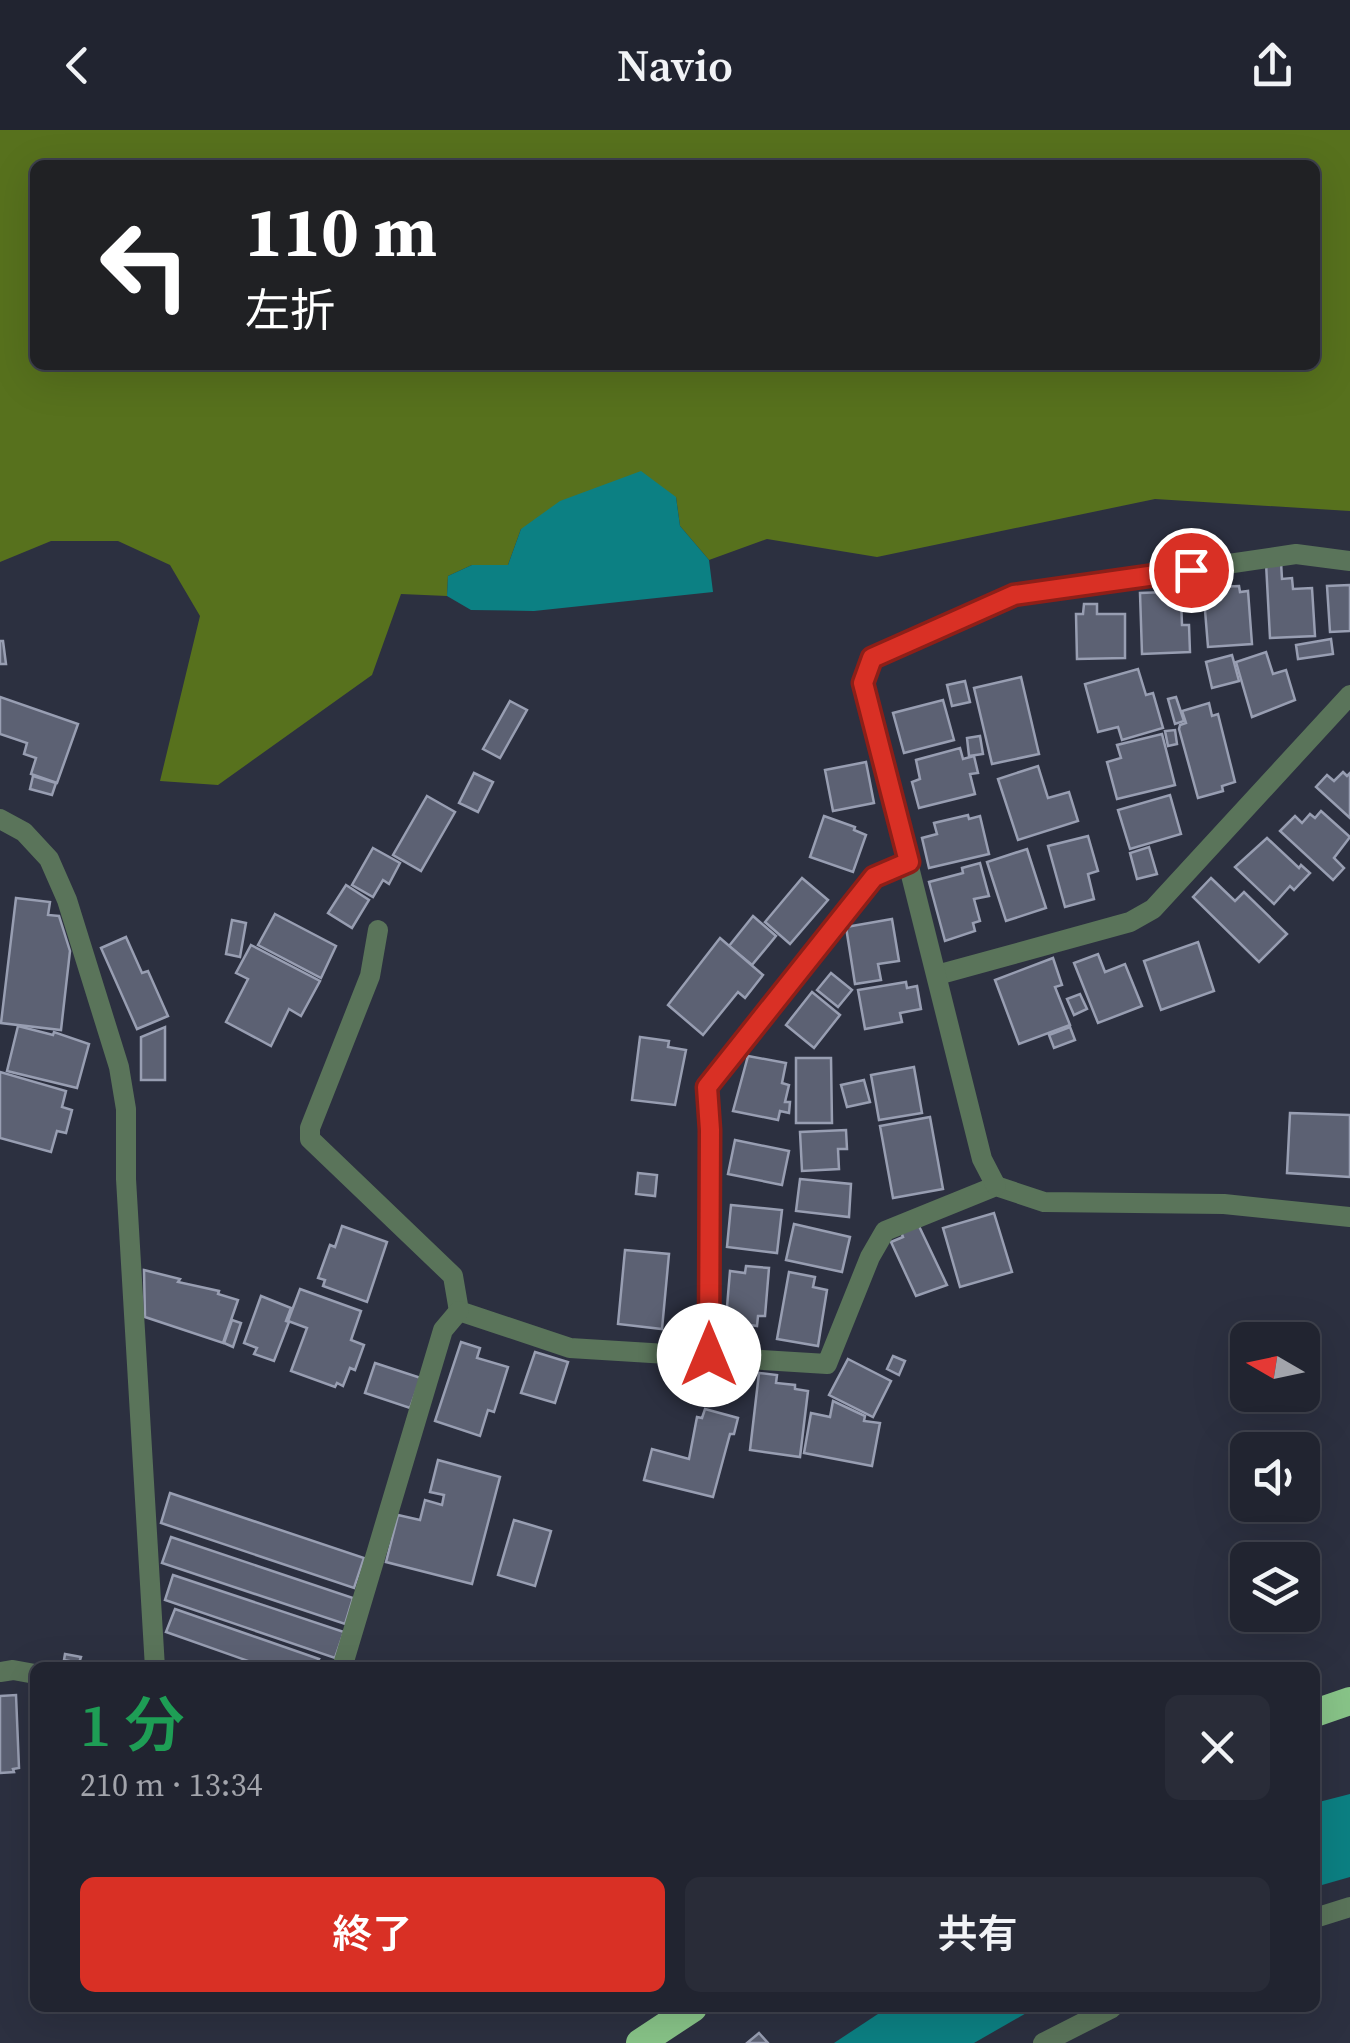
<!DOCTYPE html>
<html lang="ja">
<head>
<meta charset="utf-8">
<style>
	body { margin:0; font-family:"Source Serif 4","Noto Sans JP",serif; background:#292c38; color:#f1f3f6; height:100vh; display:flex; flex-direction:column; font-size:38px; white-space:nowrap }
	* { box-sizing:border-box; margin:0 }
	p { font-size:32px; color:#a2a4ab }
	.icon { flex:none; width:55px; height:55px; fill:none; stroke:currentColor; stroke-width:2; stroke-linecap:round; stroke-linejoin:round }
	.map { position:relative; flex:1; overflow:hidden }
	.panel { position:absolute; left:30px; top:1532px; width:1290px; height:350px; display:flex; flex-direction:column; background:#212430; border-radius:15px; box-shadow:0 10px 40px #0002,0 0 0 2px #3e414c }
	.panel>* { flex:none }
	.guide { position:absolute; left:30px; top:30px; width:1290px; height:210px; border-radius:15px; box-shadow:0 10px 40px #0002,0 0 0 2px #3e414c; background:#202124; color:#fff; overflow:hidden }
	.needle { width:65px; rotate:279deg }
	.buttons { position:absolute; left:1230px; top:1192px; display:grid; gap:20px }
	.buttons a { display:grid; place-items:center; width:90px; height:90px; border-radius:15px; background:#212430; box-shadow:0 10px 40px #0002,0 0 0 2px #3e414c; font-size:50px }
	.pin { position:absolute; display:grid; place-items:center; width:85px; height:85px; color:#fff; margin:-42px; border:5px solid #fff; border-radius:50%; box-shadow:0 2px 10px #0007 }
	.me { position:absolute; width:110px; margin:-55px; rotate:0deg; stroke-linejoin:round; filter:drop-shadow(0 0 8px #0008) }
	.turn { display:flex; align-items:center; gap:35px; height:210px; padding:0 50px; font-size:45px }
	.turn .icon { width:130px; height:130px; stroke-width:2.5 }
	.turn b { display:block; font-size:70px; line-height:85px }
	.round { display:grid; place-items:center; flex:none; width:105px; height:105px; border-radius:15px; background:#292c38 }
	.head { display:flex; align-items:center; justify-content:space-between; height:170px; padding:0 50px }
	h1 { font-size:60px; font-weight:600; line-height:75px; color:#1e9e55 }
	.action { display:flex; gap:20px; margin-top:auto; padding:20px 50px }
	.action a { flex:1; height:115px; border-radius:15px; background:#d93025; color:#fff; font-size:40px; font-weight:600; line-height:115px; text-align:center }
	.action a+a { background:#292c38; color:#f1f3f6 }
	header { display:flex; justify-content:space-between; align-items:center; height:130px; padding:0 50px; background:#212430; font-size:45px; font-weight:600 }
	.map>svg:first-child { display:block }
</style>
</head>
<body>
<header><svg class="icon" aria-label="back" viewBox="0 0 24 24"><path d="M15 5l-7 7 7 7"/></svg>Navio<svg class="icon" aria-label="share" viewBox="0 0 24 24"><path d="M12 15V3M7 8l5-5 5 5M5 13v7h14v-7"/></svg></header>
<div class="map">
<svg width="1350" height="1913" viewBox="0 0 1350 1913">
	<rect width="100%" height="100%" fill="#2c3040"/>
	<path fill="#57711d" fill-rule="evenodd" d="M 0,0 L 1350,0 L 1350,381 L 1155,369 L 877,427 L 767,409 L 709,430 L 680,396 L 676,367 L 521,399 L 508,435 L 472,435 L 448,446 L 447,466 L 401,464 L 372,545 L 218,655 L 160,651 L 200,486 L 170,435 L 118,411 L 51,411 L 0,432 ZM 35,35 L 1315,35 L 1315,235 L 35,235 Z"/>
	<g fill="#0c8083">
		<path d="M 641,341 L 676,367 L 680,396 L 709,430 L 713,462 L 534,481 L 471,480 L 447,466 L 448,446 L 472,435 L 508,435 L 521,399 L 560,371 Z"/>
		<path d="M 1350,1664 L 1350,1747 L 1315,1757 L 1315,1673 Z"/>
		<path d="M 887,1878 L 1035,1878 L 974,1913 L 834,1913 Z"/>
	</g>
	<g fill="#5c6173" stroke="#989eb2" stroke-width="2.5">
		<path d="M 1281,432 L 1282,449 L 1292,448 L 1293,459 L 1312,458 L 1315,506 L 1270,508 L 1266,433 Z"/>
		<path d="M 1350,455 L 1350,501 L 1330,502 L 1327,456 Z"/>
		<path d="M 1239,456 L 1240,462 L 1248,461 L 1252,514 L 1208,517 L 1204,468 L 1218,467 L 1217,457 Z"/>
		<path d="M 1166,462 L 1166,470 L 1181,469 L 1182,495 L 1189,495 L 1190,522 L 1142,524 L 1140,463 Z"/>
		<path d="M 1084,474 L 1097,474 L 1097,484 L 1125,484 L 1125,528 L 1077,529 L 1076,484 L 1083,484 Z"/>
		<path d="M 1331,509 L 1333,524 L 1298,529 L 1296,515 Z"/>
		<path d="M 0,511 L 3,511 L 6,534 L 0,534 Z"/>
		<path d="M 1266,522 L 1273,544 L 1286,540 L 1295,570 L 1252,587 L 1236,532 Z"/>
		<path d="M 1232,525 L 1239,551 L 1212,558 L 1206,532 Z"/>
		<path d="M 1138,539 L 1146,565 L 1153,563 L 1163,598 L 1122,610 L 1118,597 L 1098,602 L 1085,554 Z"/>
		<path d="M 1021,547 L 1039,624 L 992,634 L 974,558 Z"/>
		<path d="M 965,551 L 970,572 L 952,576 L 947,555 Z"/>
		<path d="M 0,567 L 78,594 L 57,653 L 31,644 L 36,628 L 24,624 L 27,613 L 0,604 Z"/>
		<path d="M 1176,567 L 1184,591 L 1175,594 L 1168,569 Z"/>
		<path d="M 943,570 L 954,610 L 904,623 L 893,583 Z"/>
		<path d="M 510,571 L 527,580 L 500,628 L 483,619 Z"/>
		<path d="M 1209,573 L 1212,586 L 1218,584 L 1235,652 L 1222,656 L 1223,661 L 1198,668 L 1179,599 L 1180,595 L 1186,593 L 1182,581 Z"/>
		<path d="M 1175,600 L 1177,614 L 1168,616 L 1165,601 Z"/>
		<path d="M 1162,604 L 1175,655 L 1117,669 L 1107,632 L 1121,628 L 1117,615 Z"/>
		<path d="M 980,606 L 983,624 L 969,626 L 967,608 Z"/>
		<path d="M 960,618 L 963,629 L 974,626 L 978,643 L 970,644 L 975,664 L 919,678 L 912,652 L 920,649 L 916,630 Z"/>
		<path d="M 866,632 L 874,673 L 833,681 L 825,640 Z"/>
		<path d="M 1038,636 L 1048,668 L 1069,662 L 1078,691 L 1018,710 L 998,649 Z"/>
		<path d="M 1343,642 L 1347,646 L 1350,643 L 1350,688 L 1316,657 L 1327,645 L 1334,651 Z"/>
		<path d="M 474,643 L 493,652 L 478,682 L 459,673 Z"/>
		<path d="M 33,646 L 56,653 L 52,665 L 30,659 Z"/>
		<path d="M 1170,665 L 1181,704 L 1130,719 L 1118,680 Z"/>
		<path d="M 427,666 L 455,682 L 421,741 L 393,725 Z"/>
		<path d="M 1321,681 L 1350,707 L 1334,728 L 1344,738 L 1333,750 L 1280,701 L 1295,686 L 1302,693 L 1310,684 L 1315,688 Z"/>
		<path d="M 968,685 L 969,689 L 980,686 L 989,724 L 929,738 L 922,708 L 937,704 L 934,693 Z"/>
		<path d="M 824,686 L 855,697 L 854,700 L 866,705 L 853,742 L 810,727 Z"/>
		<path d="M 1088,706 L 1098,741 L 1088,744 L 1094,769 L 1065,777 L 1048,716 Z"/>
		<path d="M 1267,708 L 1299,738 L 1301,735 L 1310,743 L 1294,760 L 1290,756 L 1274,774 L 1235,737 Z"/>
		<path d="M 1149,717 L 1157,744 L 1137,749 L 1130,723 Z"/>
		<path d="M 373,718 L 400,733 L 389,754 L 383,750 L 373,767 L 352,755 Z"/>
		<path d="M 1027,719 L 1046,778 L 1006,791 L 987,732 Z"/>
		<path d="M 980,733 L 989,766 L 974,769 L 980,791 L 973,793 L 975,801 L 945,811 L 929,752 L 963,743 L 962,738 Z"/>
		<path d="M 802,748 L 828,770 L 790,814 L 765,792 Z"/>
		<path d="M 1211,748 L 1235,771 L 1244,762 L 1287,804 L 1259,832 L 1193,767 Z"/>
		<path d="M 346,755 L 369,770 L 352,798 L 328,783 Z"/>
		<path d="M 16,768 L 50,772 L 48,785 L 59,786 L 70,821 L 61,900 L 1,893 Z"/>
		<path d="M 275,784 L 336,816 L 321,848 L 258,815 Z"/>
		<path d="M 753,786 L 776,806 L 752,835 L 729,816 Z"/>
		<path d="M 892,789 L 899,831 L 878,834 L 881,850 L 855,854 L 846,797 Z"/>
		<path d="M 232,790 L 246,793 L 240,827 L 226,824 Z"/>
		<path d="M 126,807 L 142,843 L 148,841 L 168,886 L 137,899 L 101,818 Z"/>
		<path d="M 720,808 L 763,845 L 745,868 L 738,862 L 703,905 L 668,875 Z"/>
		<path d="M 1198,812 L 1214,861 L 1161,880 L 1144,831 Z"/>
		<path d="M 251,815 L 320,851 L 301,886 L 289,879 L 271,916 L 226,892 L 248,849 L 236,843 Z"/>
		<path d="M 1098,824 L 1105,842 L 1125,834 L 1142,876 L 1098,893 L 1074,833 Z"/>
		<path d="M 1053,828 L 1062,855 L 1055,857 L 1070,895 L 1019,914 L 995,850 Z"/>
		<path d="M 831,843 L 852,860 L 838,877 L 817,860 Z"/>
		<path d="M 906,852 L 907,858 L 917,856 L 921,879 L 900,883 L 902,892 L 865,899 L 858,860 Z"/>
		<path d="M 812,862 L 840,885 L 814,918 L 786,895 Z"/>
		<path d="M 1080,864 L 1087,879 L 1074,885 L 1067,869 Z"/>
		<path d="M 18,896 L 53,905 L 54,902 L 89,914 L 77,958 L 7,941 Z"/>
		<path d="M 165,897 L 165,950 L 141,950 L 141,907 Z"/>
		<path d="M 1070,897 L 1075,910 L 1054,918 L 1049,905 Z"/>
		<path d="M 640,907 L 669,911 L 668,917 L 686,920 L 675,975 L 632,970 Z"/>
		<path d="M 748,926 L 786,933 L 782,953 L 789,955 L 785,972 L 790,972 L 789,983 L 780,981 L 778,990 L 733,981 Z"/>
		<path d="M 796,928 L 831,928 L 832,993 L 796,993 Z"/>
		<path d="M 914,937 L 922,983 L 879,990 L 871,945 Z"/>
		<path d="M 0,942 L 66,961 L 62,977 L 72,980 L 66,1003 L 57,1001 L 51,1022 L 0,1008 Z"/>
		<path d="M 864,950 L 870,972 L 847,977 L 841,955 Z"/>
		<path d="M 1290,983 L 1350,985 L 1350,1047 L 1287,1043 Z"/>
		<path d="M 930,987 L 943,1059 L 893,1068 L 880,996 Z"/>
		<path d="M 846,1000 L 847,1019 L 838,1019 L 839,1039 L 802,1041 L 800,1002 Z"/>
		<path d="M 735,1010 L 789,1021 L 782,1055 L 728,1044 Z"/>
		<path d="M 638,1043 L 657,1045 L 655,1066 L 636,1064 Z"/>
		<path d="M 800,1049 L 851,1054 L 849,1087 L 796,1081 Z"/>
		<path d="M 731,1075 L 782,1080 L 777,1123 L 727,1117 Z"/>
		<path d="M 994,1083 L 1012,1142 L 960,1157 L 943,1098 Z"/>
		<path d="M 794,1094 L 850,1107 L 842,1142 L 786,1130 Z"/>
		<path d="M 918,1094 L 947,1155 L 916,1166 L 891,1112 L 903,1107 L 901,1102 Z"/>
		<path d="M 342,1096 L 387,1112 L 367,1172 L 323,1156 L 325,1150 L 318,1148 L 330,1115 L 335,1117 Z"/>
		<path d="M 625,1120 L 669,1124 L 662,1199 L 618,1194 Z"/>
		<path d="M 746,1136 L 769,1138 L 765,1186 L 758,1186 L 757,1196 L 750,1195 L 749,1203 L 725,1201 L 730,1141 L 745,1143 Z"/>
		<path d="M 144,1140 L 180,1149 L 178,1152 L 219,1161 L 218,1164 L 238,1170 L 223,1213 L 145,1187 Z"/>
		<path d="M 789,1142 L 815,1147 L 813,1157 L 827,1160 L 818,1216 L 777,1209 Z"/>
		<path d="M 300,1159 L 361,1181 L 351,1210 L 364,1215 L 355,1240 L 350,1238 L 343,1256 L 337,1253 L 335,1257 L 291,1241 L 307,1198 L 288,1191 Z"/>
		<path d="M 261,1166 L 291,1178 L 286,1191 L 289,1192 L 274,1231 L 254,1224 L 257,1218 L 244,1213 Z"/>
		<path d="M 232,1190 L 241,1193 L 233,1217 L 224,1213 Z"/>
		<path d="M 461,1212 L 480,1218 L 477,1228 L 508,1237 L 494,1282 L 488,1280 L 480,1306 L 435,1291 Z"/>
		<path d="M 535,1222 L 568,1232 L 555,1273 L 521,1263 Z"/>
		<path d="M 893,1226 L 905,1231 L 899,1245 L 887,1239 Z"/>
		<path d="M 848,1229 L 891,1251 L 873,1287 L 829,1265 Z"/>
		<path d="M 375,1233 L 421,1248 L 410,1278 L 365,1263 Z"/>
		<path d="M 759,1243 L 777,1245 L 776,1253 L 795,1255 L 795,1259 L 808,1261 L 800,1327 L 750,1320 Z"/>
		<path d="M 833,1271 L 865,1286 L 864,1291 L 880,1293 L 872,1336 L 804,1323 L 811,1283 L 830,1287 Z"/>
		<path d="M 705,1279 L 738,1288 L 734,1304 L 730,1304 L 713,1367 L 644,1350 L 652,1319 L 689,1329 L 697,1287 L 702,1288 Z"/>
		<path d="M 438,1330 L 500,1347 L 472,1454 L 386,1432 L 398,1385 L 420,1390 L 425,1370 L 442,1375 L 444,1365 L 430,1362 Z"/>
		<path d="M 170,1363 L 364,1428 L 354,1458 L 161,1393 Z"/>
		<path d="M 514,1390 L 551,1401 L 535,1456 L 498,1445 Z"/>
		<path d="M 171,1407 L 353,1468 L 345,1494 L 162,1433 Z"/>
		<path d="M 173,1445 L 344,1502 L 335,1528 L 165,1470 Z"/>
		<path d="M 175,1479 L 319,1529 L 313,1538 L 268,1538 L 166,1502 Z"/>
		<path d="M 65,1524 L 81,1527 L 79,1533 L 64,1530 Z"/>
		<path d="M 16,1565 L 19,1638 L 13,1639 L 14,1642 L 0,1643 L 0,1566 Z"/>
		<path d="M 759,1903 L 768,1913 L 747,1913 Z"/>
	</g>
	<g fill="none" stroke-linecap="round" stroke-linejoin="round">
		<g stroke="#5a745a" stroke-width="20">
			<path d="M 0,689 L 24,702 L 49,729 L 67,770 L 119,937 L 126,979 L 126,1049 L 155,1538"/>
			<path d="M 378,800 L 370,846 L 310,998 L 310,1009 L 453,1146 L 459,1181 L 570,1218 L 827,1234 L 870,1127 L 885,1101 L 996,1056 L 1044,1072 L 1224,1074 L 1350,1087"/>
			<path d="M 937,845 L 1130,792 L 1153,779 L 1350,565"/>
			<path d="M 996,1056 L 982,1029 L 863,553 L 871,528 L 1015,465 L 1296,424 L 1350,431"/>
			<path d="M 709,1225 L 710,1000 L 707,957 L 874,747 L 909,732"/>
			<path d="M 342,1538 L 443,1200 L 459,1181"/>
			<path d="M 0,1542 L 13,1540 L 35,1544"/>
			<path d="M 1315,1788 L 1350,1777"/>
			<path d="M 1043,1913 L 1112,1878"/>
		</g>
		<g stroke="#88c488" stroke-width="28">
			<path d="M 1315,1583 L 1350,1571"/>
			<path d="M 640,1913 L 693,1878"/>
		</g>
	</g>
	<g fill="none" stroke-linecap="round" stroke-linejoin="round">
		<defs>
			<path id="route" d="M 709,1225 L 710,1000 L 707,957 L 874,747 L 909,732 L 863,553 L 872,528 L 1014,465 L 1191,440"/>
		</defs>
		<use href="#route" stroke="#8d1f18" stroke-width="25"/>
		<use href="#route" stroke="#d93025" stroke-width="18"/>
	</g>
</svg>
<div class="buttons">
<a><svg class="needle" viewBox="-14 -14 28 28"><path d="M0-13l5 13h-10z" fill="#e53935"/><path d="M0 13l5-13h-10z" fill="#a2a4ab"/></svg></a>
<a><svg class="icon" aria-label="sound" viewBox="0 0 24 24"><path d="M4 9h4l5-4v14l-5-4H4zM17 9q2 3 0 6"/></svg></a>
<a><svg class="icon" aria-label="layers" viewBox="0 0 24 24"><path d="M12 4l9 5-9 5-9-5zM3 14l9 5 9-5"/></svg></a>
</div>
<div class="pin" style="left:1191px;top:440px;background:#d93025"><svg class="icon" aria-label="arrive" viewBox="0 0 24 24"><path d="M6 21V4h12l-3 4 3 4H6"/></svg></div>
<svg class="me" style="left:709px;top:1225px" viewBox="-20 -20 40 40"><circle r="19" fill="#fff"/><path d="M0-13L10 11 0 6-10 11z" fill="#d93025"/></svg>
<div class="guide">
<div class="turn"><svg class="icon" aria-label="left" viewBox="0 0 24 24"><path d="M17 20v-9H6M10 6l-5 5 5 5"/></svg><div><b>110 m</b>左折</div></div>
</div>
<section class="panel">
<div class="head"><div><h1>1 分</h1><p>210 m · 13:34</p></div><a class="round"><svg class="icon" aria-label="close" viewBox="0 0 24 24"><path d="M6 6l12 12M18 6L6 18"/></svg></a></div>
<div class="action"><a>終了</a><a>共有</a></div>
</section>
</div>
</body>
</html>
